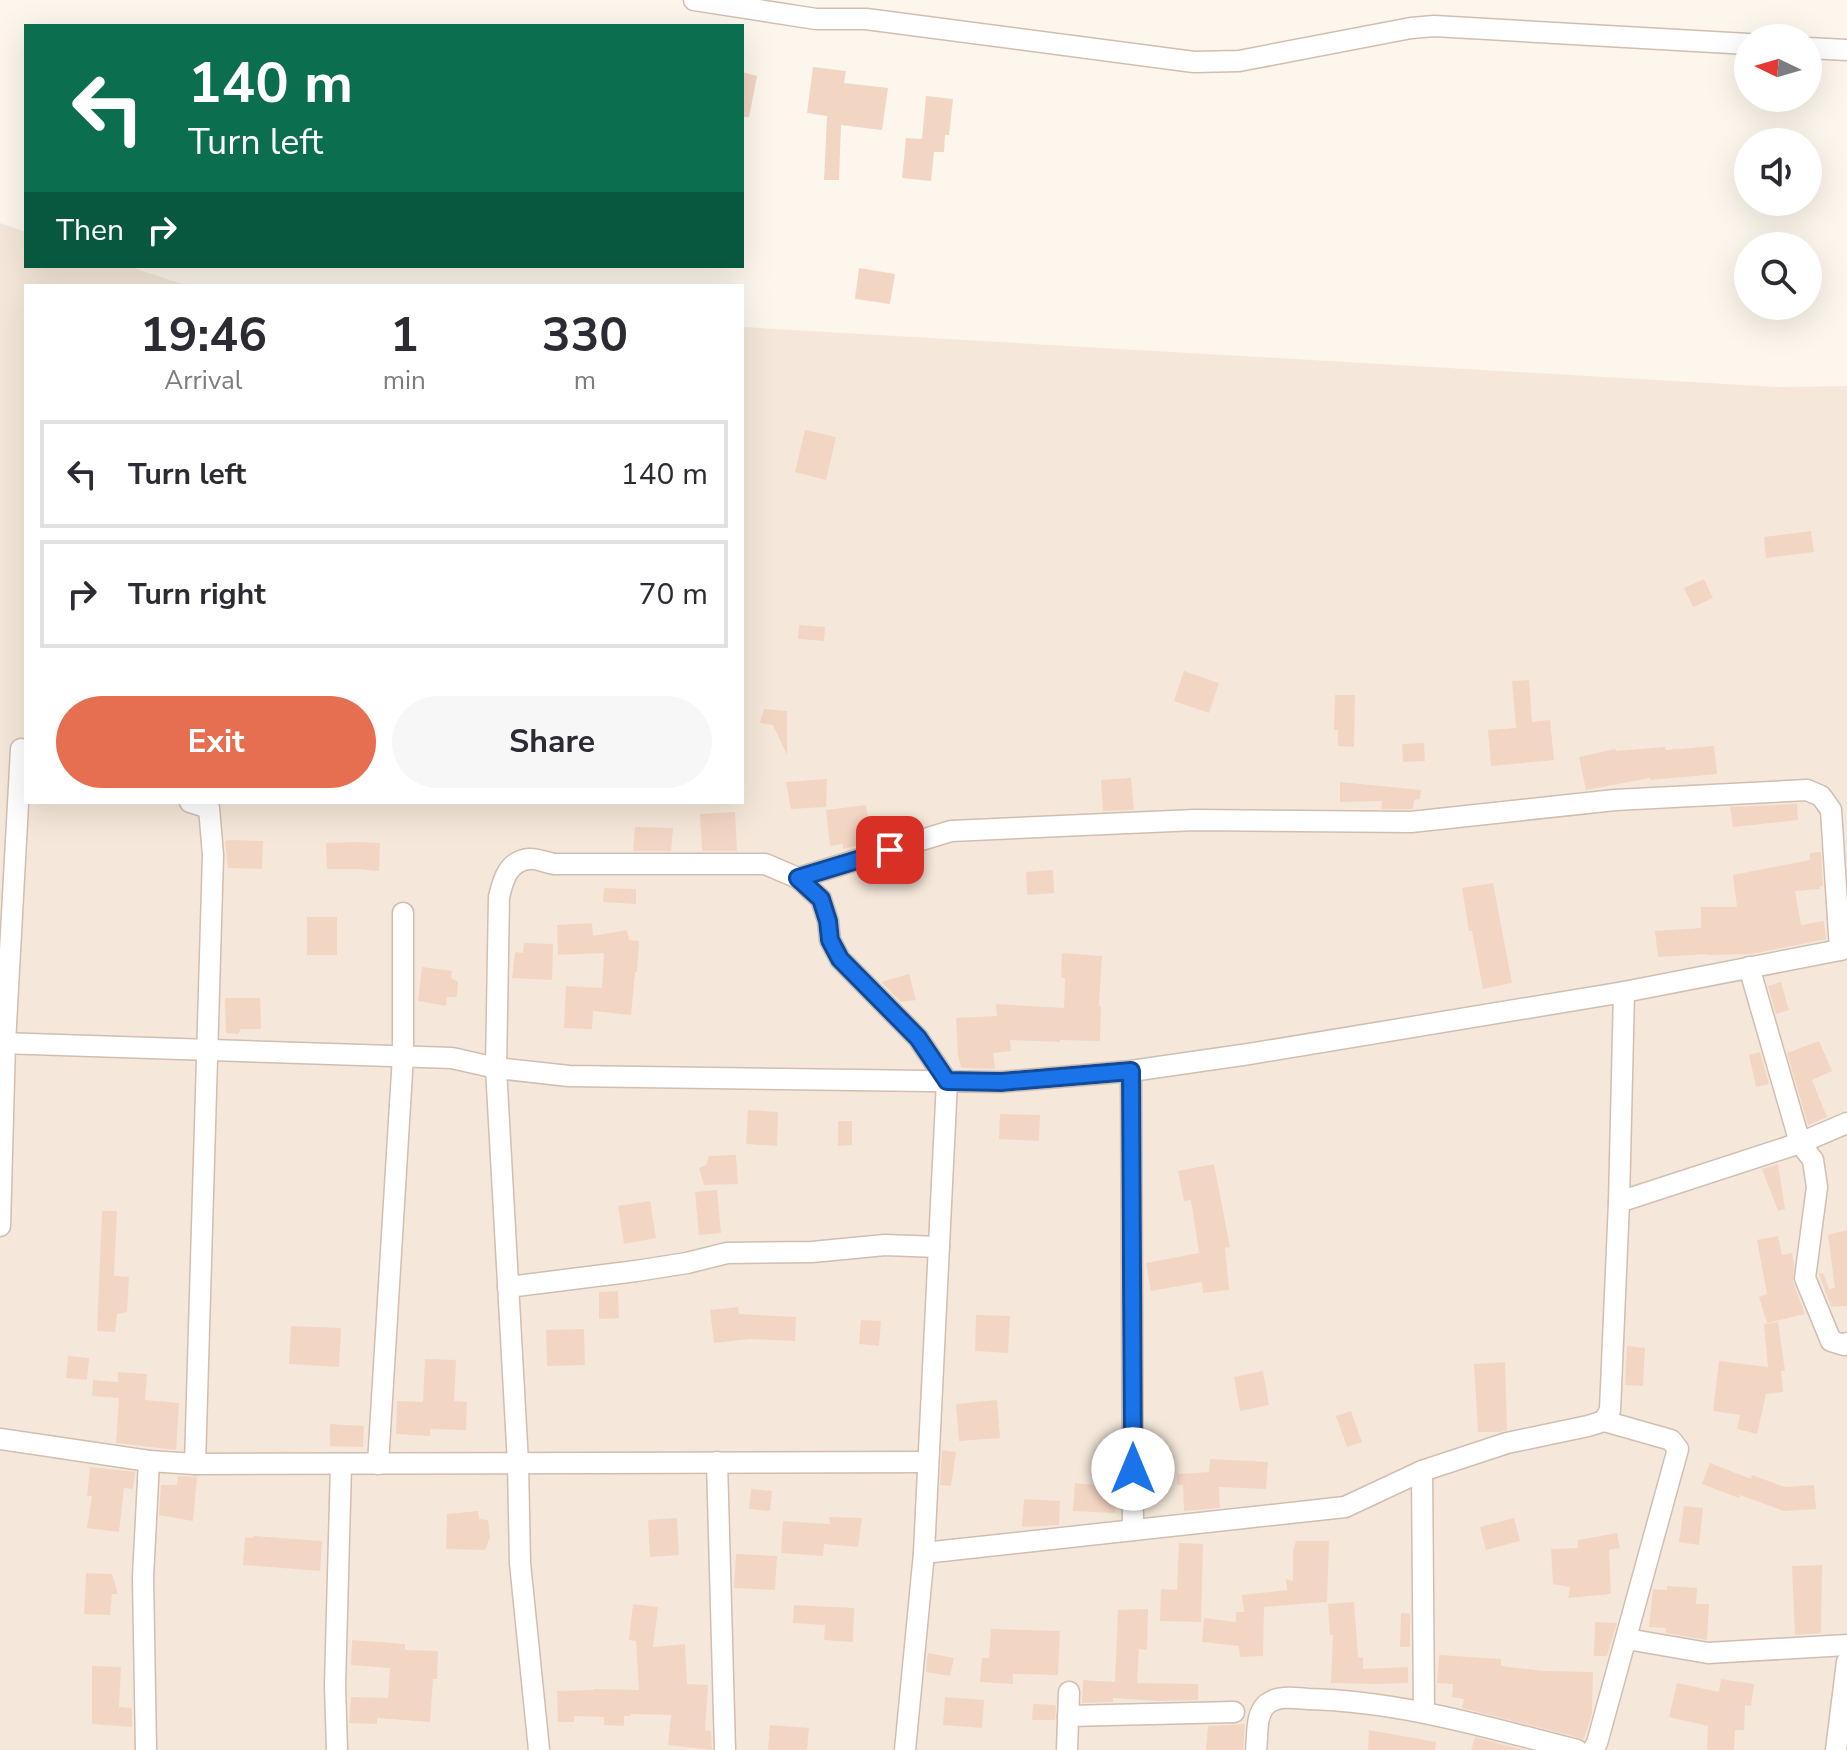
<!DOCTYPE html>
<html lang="en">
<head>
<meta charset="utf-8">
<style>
	body { margin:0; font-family:"Nunito Sans",sans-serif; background:#f7f7f7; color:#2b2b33; height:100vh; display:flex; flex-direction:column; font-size:30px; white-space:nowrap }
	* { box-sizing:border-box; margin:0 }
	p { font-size:26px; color:#7c7c81 }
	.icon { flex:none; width:44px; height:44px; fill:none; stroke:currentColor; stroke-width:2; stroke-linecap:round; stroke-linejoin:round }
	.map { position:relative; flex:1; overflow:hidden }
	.details { position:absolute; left:24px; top:284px; width:720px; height:520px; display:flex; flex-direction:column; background:#fff; border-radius:0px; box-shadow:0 8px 32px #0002 }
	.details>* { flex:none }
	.banner { position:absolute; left:24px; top:24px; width:720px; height:244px; border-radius:0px; box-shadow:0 8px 32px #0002; background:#0b6e4f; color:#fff; overflow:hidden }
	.needle { width:52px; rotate:275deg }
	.buttons { position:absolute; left:1734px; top:24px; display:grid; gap:16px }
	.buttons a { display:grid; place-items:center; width:88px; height:88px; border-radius:50%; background:#fff; box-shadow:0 8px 32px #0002; font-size:40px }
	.pin { position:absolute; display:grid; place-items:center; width:68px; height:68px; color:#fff; margin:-34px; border-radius:16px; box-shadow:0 4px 12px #0006 }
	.me { position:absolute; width:88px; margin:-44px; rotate:0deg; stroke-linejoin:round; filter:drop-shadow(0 0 6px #0008) }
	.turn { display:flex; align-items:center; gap:28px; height:168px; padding:0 32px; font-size:36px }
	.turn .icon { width:104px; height:104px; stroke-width:2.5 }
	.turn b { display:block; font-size:56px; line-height:68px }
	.then { display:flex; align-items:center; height:76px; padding:0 32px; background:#0003; gap:16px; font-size:30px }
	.eta { display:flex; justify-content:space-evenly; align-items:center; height:136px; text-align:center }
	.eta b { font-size:48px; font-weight:700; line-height:56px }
	.button { display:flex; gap:16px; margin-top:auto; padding:16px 32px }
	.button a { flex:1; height:92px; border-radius:48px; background:#e76f51; color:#fff; font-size:32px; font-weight:700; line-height:92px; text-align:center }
	.button a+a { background:#f7f7f7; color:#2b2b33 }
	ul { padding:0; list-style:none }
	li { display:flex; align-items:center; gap:24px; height:108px; margin:0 16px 12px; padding:0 16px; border:4px solid #e1e1e2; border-radius:0px }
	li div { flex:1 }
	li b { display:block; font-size:30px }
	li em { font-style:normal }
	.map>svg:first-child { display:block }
</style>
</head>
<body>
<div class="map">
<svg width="1847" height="1750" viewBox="0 0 1847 1750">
	<rect width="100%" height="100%" fill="#fdf6ec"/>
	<path fill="#f5e8da" d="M 0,223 L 26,232 L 26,266 L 128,266 L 188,286 L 26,286 L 26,802 L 742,802 L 742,327 L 1777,387 L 1847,386 L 1847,1750 L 0,1750 Z"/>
	<g fill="#f3d5c3">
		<path d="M 813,67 L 846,71 L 844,83 L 888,88 L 882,130 L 841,125 L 839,180 L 824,180 L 827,116 L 807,113 Z"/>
		<path d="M 742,72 L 757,76 L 749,117 L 742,117 Z"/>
		<path d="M 926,96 L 953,99 L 949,135 L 945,135 L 944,152 L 934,152 L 931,181 L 902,178 L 906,138 L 922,139 Z"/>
		<path d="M 859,268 L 895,274 L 890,304 L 855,299 Z"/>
		<path d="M 805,430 L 836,437 L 826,480 L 795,472 Z"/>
		<path d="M 1811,531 L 1814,552 L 1766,558 L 1764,537 Z"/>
		<path d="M 1704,579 L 1713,598 L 1693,607 L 1684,588 Z"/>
		<path d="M 799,625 L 825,627 L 824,641 L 798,639 Z"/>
		<path d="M 1184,671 L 1219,683 L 1209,713 L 1174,701 Z"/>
		<path d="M 1529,680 L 1532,722 L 1550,720 L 1554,760 L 1491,766 L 1488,730 L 1516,728 L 1512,681 Z"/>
		<path d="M 1335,695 L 1355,695 L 1354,747 L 1338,746 L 1338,730 L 1334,730 Z"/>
		<path d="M 764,709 L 787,711 L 787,755 L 773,725 L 760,723 Z"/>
		<path d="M 1424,743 L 1425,761 L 1403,762 L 1402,744 Z"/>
		<path d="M 1714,746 L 1717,774 L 1650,780 L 1650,778 L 1586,790 L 1579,757 L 1615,749 L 1616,751 L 1665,747 L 1666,750 Z"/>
		<path d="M 1131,778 L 1134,810 L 1103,811 L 1101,780 Z"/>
		<path d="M 827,779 L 826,807 L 791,809 L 786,782 Z"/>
		<path d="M 1340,782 L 1421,790 L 1420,799 L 1414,800 L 1413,809 L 1381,809 L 1382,801 L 1340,802 Z"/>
		<path d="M 1797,804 L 1798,820 L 1733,827 L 1730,807 Z"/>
		<path d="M 866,805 L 871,842 L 843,849 L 843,844 L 830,846 L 826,810 Z"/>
		<path d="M 735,812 L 737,851 L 702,851 L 700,814 Z"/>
		<path d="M 635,827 L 673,828 L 671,851 L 633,851 Z"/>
		<path d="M 229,840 L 263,841 L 262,869 L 228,868 L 225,841 Z"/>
		<path d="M 358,842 L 380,843 L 379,871 L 356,869 L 327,869 L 326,843 Z"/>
		<path d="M 1821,852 L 1823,886 L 1820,886 L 1820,889 L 1795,891 L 1801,925 L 1824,921 L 1826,939 L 1752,954 L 1707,955 L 1707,954 L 1658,957 L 1655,931 L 1701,928 L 1701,907 L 1737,907 L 1733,875 L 1810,860 L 1810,853 Z"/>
		<path d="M 1053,870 L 1054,893 L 1027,895 L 1026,872 Z"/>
		<path d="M 1493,883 L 1512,983 L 1483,989 L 1472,931 L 1469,931 L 1462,888 Z"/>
		<path d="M 604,888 L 636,889 L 636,904 L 603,902 Z"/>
		<rect x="307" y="917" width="30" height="38"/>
		<path d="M 592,923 L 593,936 L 627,930 L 629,940 L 639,941 L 637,972 L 635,972 L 631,1015 L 593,1011 L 592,1029 L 564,1028 L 566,986 L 602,988 L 604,953 L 558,955 L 557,925 Z"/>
		<path d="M 524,943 L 553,944 L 552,980 L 512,978 L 515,952 L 523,953 Z"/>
		<path d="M 1062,953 L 1102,956 L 1099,1006 L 1101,1006 L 1100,1041 L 1060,1040 L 1060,1042 L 1010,1040 L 1011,1051 L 993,1053 L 995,1069 L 961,1068 L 958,1055 L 956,1018 L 997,1016 L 996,1004 L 1064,1008 L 1065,978 L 1061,977 Z"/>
		<path d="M 422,967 L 452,971 L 451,978 L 458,982 L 457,997 L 447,997 L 446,1006 L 418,1001 Z"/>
		<path d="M 909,974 L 916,1000 L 901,1002 L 881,982 Z"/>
		<path d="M 1781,982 L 1789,1010 L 1776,1014 L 1768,986 Z"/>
		<path d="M 225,998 L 260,998 L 261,1029 L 241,1029 L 238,1034 L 226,1033 Z"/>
		<path d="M 1819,1041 L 1832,1071 L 1812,1080 L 1827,1117 L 1808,1125 L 1787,1053 Z"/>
		<path d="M 1760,1052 L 1769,1084 L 1756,1087 L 1749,1055 Z"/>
		<path d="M 748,1110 L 778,1112 L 777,1146 L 746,1144 Z"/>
		<path d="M 1000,1114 L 1040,1115 L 1039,1141 L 999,1139 Z"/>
		<path d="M 838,1121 L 852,1121 L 852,1145 L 838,1146 Z"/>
		<path d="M 736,1155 L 738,1184 L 704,1185 L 699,1168 L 706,1165 L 709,1156 Z"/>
		<path d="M 1214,1164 L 1230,1247 L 1225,1248 L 1229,1290 L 1203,1293 L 1202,1282 L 1151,1291 L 1146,1263 L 1199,1253 L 1191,1200 L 1184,1201 L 1178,1171 Z"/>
		<path d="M 1778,1164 L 1785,1209 L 1778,1211 L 1762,1169 Z"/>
		<path d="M 717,1190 L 721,1233 L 699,1235 L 695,1192 Z"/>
		<path d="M 650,1201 L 656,1238 L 624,1244 L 618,1206 Z"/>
		<path d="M 102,1211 L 117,1211 L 114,1276 L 129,1277 L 127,1312 L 117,1314 L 115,1332 L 97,1331 Z"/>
		<path d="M 1847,1230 L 1847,1306 L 1831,1307 L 1819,1274 L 1823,1273 L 1829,1289 L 1835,1288 L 1828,1235 Z"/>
		<path d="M 1778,1236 L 1782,1255 L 1792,1253 L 1794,1263 L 1793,1282 L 1805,1314 L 1767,1323 L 1759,1297 L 1767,1294 L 1757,1240 Z"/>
		<path d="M 618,1291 L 619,1318 L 599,1319 L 599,1292 Z"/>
		<path d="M 738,1307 L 739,1314 L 796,1317 L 795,1341 L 750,1339 L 714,1343 L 710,1310 Z"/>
		<path d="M 976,1315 L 1010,1316 L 1008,1353 L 975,1351 Z"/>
		<path d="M 861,1320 L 881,1321 L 879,1346 L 859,1344 Z"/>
		<path d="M 1778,1322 L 1785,1371 L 1781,1371 L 1783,1392 L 1766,1394 L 1757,1434 L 1737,1429 L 1740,1415 L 1713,1411 L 1719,1361 L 1768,1367 L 1764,1324 Z"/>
		<path d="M 291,1326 L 341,1328 L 339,1367 L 289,1364 Z"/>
		<path d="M 584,1329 L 585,1365 L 547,1366 L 546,1330 Z"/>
		<path d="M 1627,1346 L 1645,1348 L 1643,1386 L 1625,1385 Z"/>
		<path d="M 68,1356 L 89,1358 L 87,1380 L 66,1378 Z"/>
		<path d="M 425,1359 L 456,1360 L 454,1401 L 467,1402 L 466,1430 L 430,1429 L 430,1436 L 396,1434 L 397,1401 L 423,1402 Z"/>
		<path d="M 1505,1362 L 1507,1430 L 1500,1432 L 1478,1432 L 1474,1364 Z"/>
		<path d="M 1263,1371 L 1269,1405 L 1240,1411 L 1234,1377 Z"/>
		<path d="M 118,1372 L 147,1374 L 145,1400 L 179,1403 L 176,1450 L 116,1443 L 119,1398 L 92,1396 L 93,1380 L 118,1382 Z"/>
		<path d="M 997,1400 L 1000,1438 L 959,1441 L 956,1404 Z"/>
		<path d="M 1351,1411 L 1362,1442 L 1347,1447 L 1336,1416 Z"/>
		<path d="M 330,1424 L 364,1426 L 363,1447 L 330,1446 Z"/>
		<path d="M 942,1450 L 956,1452 L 951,1486 L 940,1485 Z"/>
		<path d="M 1210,1459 L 1268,1462 L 1266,1489 L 1219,1487 L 1220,1508 L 1184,1511 L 1183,1485 L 1177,1485 L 1177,1474 L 1209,1472 Z"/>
		<path d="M 1710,1463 L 1751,1479 L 1752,1475 L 1785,1487 L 1814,1485 L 1816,1509 L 1784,1511 L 1740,1495 L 1739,1498 L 1702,1484 Z"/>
		<path d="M 90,1467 L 135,1472 L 133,1489 L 124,1488 L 119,1532 L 87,1528 L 92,1496 L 87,1496 Z"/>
		<path d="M 178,1476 L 197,1477 L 193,1521 L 159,1515 L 161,1485 L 177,1485 Z"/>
		<path d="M 1075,1483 L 1118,1487 L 1115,1513 L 1073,1511 Z"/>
		<path d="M 751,1489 L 772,1491 L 770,1511 L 749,1509 Z"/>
		<path d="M 1024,1499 L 1060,1501 L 1059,1525 L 1022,1527 Z"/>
		<path d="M 1684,1506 L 1703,1508 L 1699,1545 L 1679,1542 Z"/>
		<path d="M 478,1511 L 479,1519 L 488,1520 L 490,1538 L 485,1550 L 446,1549 L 447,1514 Z"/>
		<path d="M 829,1517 L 862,1518 L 858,1547 L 824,1544 L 823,1556 L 781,1553 L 783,1521 L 830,1524 Z"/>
		<path d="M 677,1518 L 679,1555 L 650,1557 L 648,1520 Z"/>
		<path d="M 1514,1518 L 1520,1541 L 1486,1550 L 1480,1527 Z"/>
		<path d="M 1617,1533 L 1620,1548 L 1609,1550 L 1611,1594 L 1568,1598 L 1570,1587 L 1553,1584 L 1551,1549 L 1578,1548 L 1578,1540 Z"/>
		<path d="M 253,1536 L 322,1541 L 320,1571 L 243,1565 L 245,1537 L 253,1538 Z"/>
		<path d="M 1296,1541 L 1329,1541 L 1327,1602 L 1264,1607 L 1263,1656 L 1240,1657 L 1239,1646 L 1202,1642 L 1204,1618 L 1236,1622 L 1236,1612 L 1244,1612 L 1242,1595 L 1287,1590 L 1286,1579 L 1293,1581 L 1293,1551 Z"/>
		<path d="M 1179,1543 L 1203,1544 L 1201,1622 L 1160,1621 L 1161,1589 L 1177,1590 Z"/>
		<path d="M 736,1554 L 777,1556 L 775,1590 L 734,1588 Z"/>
		<path d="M 1822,1565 L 1821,1633 L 1795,1635 L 1792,1566 Z"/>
		<path d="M 86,1573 L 112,1574 L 118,1594 L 112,1594 L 110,1615 L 84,1614 Z"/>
		<path d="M 1667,1586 L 1697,1588 L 1696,1604 L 1709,1604 L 1707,1640 L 1666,1633 L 1666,1628 L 1649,1627 L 1653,1589 L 1667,1590 Z"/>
		<path d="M 1354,1602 L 1358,1657 L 1363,1658 L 1363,1669 L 1408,1667 L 1408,1683 L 1380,1684 L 1331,1683 L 1333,1635 L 1330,1635 L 1328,1604 Z"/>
		<path d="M 633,1604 L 658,1607 L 653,1647 L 685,1644 L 687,1684 L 708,1685 L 705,1730 L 711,1731 L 712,1750 L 668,1745 L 671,1715 L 631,1714 L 631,1716 L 624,1716 L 624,1726 L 604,1725 L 604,1717 L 574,1716 L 574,1722 L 558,1722 L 557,1691 L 593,1690 L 594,1689 L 639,1690 L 636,1641 L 629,1640 Z"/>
		<path d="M 794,1605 L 854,1608 L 853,1642 L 824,1640 L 825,1625 L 793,1623 Z"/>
		<path d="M 1148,1609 L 1147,1650 L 1139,1649 L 1137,1683 L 1198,1684 L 1198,1700 L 1158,1701 L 1113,1698 L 1113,1702 L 1082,1703 L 1083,1680 L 1115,1682 L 1118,1610 Z"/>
		<path d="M 1401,1613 L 1410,1614 L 1410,1647 L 1400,1647 Z"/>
		<path d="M 1595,1622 L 1617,1623 L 1607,1656 L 1594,1656 Z"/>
		<path d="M 991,1629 L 1060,1631 L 1058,1675 L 1013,1674 L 1013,1684 L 980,1682 L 982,1658 L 989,1658 Z"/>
		<path d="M 352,1640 L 405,1644 L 405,1650 L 438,1651 L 437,1679 L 433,1679 L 430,1722 L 377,1718 L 377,1724 L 349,1723 L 351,1697 L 388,1698 L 390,1668 L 351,1665 Z"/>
		<path d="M 928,1653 L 954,1658 L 950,1676 L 926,1672 Z"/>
		<path d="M 1439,1655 L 1501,1659 L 1501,1666 L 1544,1671 L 1593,1672 L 1592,1714 L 1584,1739 L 1462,1708 L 1464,1699 L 1452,1697 L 1453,1684 L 1437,1683 Z"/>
		<path d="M 92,1666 L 121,1667 L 119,1707 L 132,1708 L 132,1727 L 92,1724 Z"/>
		<path d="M 1721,1679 L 1754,1684 L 1751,1706 L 1745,1705 L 1744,1730 L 1735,1730 L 1734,1750 L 1707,1750 L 1708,1726 L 1669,1717 L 1677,1683 L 1719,1692 Z"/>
		<path d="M 945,1697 L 984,1700 L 982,1728 L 943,1725 Z"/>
		<path d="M 1033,1704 L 1056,1705 L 1055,1720 L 1032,1720 Z"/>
		<path d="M 1245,1724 L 1243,1750 L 1206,1750 L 1208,1726 Z"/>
		<path d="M 770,1725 L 809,1728 L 807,1750 L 768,1750 Z"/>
		<path d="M 1369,1730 L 1436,1742 L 1435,1750 L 1368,1750 Z"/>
		<path d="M 1475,1737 L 1508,1746 L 1525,1750 L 1471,1750 Z"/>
	</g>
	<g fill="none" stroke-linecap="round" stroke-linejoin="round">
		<defs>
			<g id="street">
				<path d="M 694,0 L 816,19 L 866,19 L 1194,62 L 1239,61 L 1411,28 L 1434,26 L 1748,44"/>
				<path d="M 1808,48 L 1847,50"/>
				<path d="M 190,802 L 209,808 L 213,855 L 195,1464"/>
				<path d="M 798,878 L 951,831 L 1195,820 L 1411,822 L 1615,800 L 1807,790 L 1821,796 L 1831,810 L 1840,950"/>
				<path d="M 1749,967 L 1800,1143 L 1813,1160 L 1817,1187 L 1805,1278 L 1831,1341 L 1844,1345 L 1847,1343"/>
				<path d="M 0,1043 L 452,1058 L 496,1068 L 569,1076 L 1001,1082 L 1131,1071 L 1249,1054 L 1624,992 L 1840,950 L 1847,947"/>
				<path d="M 1131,1071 L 1133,1530"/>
				<path d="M 1619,1202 L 1800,1143 L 1847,1123"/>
				<path d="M 0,1226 L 5,1043 L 21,749"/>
				<path d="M 508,1287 L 636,1271 L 687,1263 L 727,1253 L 812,1252 L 885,1245 L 939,1247"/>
				<path d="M 1604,1421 L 1610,1410 L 1619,1202 L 1624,992"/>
				<path d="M 0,1439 L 149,1461 L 195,1464 L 928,1462"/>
				<path d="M 717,1462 L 725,1750"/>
				<path d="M 378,1464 L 403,1056 L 403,913"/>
				<path d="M 1422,1471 L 1424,1711"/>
				<path d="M 924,1553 L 1345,1507 L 1422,1471 L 1507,1443 L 1588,1426 L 1604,1421 L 1671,1440 L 1678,1449 L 1597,1743 L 1593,1750"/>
				<path d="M 1627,1639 L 1708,1653 L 1847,1645"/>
				<path d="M 1068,1716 L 1234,1712"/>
				<path d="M 146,1750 L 143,1577 L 149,1461"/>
				<path d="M 337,1750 L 335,1685 L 341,1465"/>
				<path d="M 539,1750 L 520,1563 L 518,1463 L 496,1068 L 499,897 C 503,880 508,861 529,859 C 536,858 547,863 555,864 L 765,864 L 798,878 L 821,899 L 828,921 L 830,940 L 840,959 L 918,1038 L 947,1081 L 924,1553 L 905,1750"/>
				<path d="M 1067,1750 L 1069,1692"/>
				<path d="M 1256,1750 C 1258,1736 1255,1714 1267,1704 C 1278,1695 1295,1698 1308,1699 C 1400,1701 1489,1728 1577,1750"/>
				<path d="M 1836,1750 L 1847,1662"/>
			</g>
		</defs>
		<use href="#street" stroke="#d1beb0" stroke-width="23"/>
		<use href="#street" stroke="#fff" stroke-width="20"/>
	</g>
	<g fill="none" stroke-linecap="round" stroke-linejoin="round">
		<defs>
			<path id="route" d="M 890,850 L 798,878 L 821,899 L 828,921 L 830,940 L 840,959 L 918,1038 L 947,1081 L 1001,1082 L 1131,1071 L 1133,1469"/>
		</defs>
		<use href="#route" stroke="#114b97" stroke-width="20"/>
		<use href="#route" stroke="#1a73e8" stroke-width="14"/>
	</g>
</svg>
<div class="buttons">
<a><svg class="needle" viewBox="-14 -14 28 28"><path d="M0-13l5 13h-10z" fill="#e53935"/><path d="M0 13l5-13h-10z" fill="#7c7c81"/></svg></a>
<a><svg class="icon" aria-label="sound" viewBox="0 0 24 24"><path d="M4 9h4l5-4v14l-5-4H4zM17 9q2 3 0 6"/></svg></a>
<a><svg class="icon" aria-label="search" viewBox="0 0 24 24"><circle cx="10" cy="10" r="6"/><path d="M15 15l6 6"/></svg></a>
</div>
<div class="pin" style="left:890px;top:850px;background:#d93025"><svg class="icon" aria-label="arrive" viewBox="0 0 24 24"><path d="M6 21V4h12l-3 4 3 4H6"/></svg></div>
<svg class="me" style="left:1133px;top:1469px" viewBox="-20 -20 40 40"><circle r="19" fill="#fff"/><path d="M0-13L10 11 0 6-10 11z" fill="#1a73e8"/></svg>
<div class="banner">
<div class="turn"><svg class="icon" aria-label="left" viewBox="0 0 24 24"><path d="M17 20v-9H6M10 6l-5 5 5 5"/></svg><div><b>140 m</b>Turn left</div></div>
<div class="then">Then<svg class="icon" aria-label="right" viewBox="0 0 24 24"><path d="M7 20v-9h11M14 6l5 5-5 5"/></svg></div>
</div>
<section class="details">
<div class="eta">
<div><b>19:46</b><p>Arrival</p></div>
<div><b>1</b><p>min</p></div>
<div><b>330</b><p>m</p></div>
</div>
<ul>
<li><svg class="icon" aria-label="left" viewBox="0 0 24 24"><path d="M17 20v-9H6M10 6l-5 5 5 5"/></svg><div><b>Turn left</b></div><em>140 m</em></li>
<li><svg class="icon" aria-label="right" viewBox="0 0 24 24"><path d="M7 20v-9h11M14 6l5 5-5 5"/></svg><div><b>Turn right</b></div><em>70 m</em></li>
</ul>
<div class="button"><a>Exit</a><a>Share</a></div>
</section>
</div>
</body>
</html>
